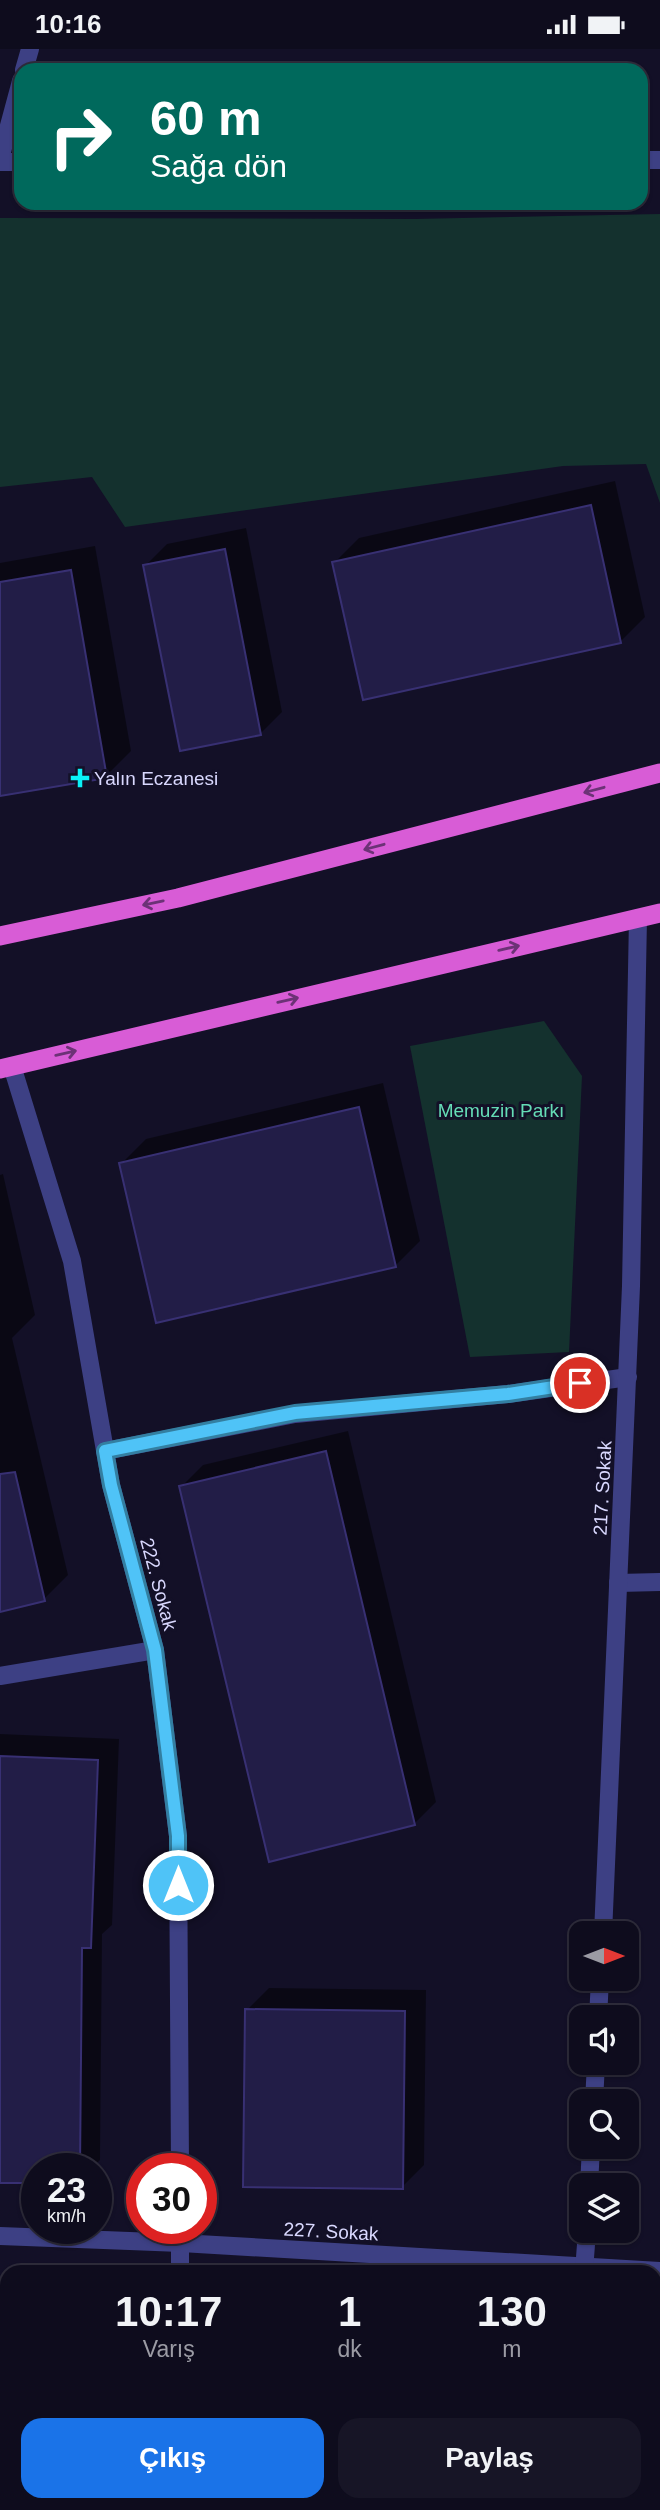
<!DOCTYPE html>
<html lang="tr">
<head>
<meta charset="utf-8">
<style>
	body { margin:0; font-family:Arial,sans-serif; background:#171526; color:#f1f3f6; height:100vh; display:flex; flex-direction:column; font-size:26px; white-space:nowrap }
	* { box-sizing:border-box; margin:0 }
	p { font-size:23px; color:#9b9ba4 }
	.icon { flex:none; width:38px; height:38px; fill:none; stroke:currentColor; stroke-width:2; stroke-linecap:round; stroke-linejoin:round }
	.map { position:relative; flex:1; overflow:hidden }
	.side { position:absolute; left:0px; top:2216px; width:662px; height:247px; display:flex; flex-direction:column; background:#0e0c1d; border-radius:21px 21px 0 0; box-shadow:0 2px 5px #0004,0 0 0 2px #2e2c3b }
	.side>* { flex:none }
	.guide { position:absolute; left:14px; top:14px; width:634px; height:147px; border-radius:21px; box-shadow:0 2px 5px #0004,0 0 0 2px #2e2c3b; background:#00695c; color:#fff; overflow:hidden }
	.needle { width:46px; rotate:90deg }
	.fabs { position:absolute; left:569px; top:1872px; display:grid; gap:14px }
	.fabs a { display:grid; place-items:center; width:70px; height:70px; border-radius:14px; background:#0e0c1d; box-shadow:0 2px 5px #0004,0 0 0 2px #2e2c3b; font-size:35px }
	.speed { position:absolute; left:21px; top:2104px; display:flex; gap:14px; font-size:35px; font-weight:700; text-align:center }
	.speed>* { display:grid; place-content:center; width:91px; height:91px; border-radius:50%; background:#0e0c1d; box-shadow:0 2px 5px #0004,0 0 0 2px #2e2c3b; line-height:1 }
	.speed small { font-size:18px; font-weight:400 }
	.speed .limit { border:10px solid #d22; background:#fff; color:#111 }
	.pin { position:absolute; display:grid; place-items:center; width:60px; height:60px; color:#fff; margin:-30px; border:4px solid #fff; border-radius:50%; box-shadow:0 2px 7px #0007 }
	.me { position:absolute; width:77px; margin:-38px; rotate:0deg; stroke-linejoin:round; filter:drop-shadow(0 0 5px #0008) }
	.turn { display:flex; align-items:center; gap:24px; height:147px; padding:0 21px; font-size:32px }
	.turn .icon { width:91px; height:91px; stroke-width:2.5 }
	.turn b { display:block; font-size:49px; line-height:60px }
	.eta { display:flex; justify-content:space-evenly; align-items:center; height:119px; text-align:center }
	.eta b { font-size:42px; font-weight:600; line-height:49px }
	.cta { display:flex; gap:14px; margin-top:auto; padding:14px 21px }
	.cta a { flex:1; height:80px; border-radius:21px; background:#1a73e8; color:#fff; font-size:28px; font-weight:600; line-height:80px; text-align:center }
	.cta a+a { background:#171526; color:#f1f3f6 }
	.status { display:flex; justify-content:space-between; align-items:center; height:49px; padding:0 35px; background:#0e0c1d; direction:ltr }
	.status svg { height:19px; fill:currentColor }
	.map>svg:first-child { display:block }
</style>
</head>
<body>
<div class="status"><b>10:16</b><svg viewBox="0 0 49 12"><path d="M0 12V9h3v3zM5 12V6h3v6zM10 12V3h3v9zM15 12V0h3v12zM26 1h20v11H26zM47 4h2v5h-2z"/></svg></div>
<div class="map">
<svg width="660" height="2461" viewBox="0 0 660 2461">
	<rect width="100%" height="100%" fill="#131027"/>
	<g fill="#14312e">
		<path d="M 660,165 L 660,454 L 646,415 L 563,417 L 125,478 L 92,428 L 0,438 L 0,169 L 415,170 Z"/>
		<path d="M 544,972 L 582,1027 L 569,1303 L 470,1308 L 410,997 Z"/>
		<rect x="215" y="2455" width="278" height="6"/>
	</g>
	<g fill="#0007">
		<path d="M 615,432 L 645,568 L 620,593 L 334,514 L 359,489 Z"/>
		<path d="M 246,479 L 282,663 L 260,685 L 145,517 L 167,495 Z"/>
		<path d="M 95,497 L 131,702 L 106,727 L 0,745 L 0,514 Z"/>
		<path d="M 383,1034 L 420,1192 L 395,1217 L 121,1115 L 146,1090 Z"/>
		<path d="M 3,1125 L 35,1266 L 12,1289 L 68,1526 L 44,1550 L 0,1561 L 0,1126 Z"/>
		<path d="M 348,1382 L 436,1753 L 414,1775 L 181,1438 L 203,1416 Z"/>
		<path d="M 0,1685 L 119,1690 L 112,1876 L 102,1885 L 100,2111 L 92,2119 L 37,2119 L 0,2132 Z"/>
		<path d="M 269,1939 L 426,1941 L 424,2116 L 402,2138 L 247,1961 Z"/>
		<path d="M 0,2298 L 7,2298 L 7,2455 L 58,2455 L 53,2461 L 0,2459 Z"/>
	</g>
	<g fill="#221d47" stroke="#383073" stroke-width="2">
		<path d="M 591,456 L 621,594 L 363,651 L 332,513 Z"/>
		<path d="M 225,500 L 261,686 L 180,702 L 143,516 Z"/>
		<path d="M 71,521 L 107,729 L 0,747 L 0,533 Z"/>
		<path d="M 359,1058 L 396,1218 L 156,1274 L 119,1114 Z"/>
		<path d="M 326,1402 L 415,1776 L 269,1813 L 179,1437 Z"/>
		<path d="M 15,1423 L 45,1552 L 0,1563 L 0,1425 Z"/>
		<path d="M 0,1707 L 98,1711 L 91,1899 L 82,1899 L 80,2119 L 37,2119 L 37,2134 L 0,2134 Z"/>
		<path d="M 245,1960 L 405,1962 L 403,2140 L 243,2138 Z"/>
	</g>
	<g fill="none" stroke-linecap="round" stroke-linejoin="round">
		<g stroke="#3d4084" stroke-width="18">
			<path d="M 24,21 L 30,0"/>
			<path d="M 0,110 L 21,32"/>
			<path d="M 640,111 L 660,111"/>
			<path d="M 0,113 L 21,113"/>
			<path d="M 12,1017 L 72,1212 L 111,1436 L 155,1601 L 178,1787 L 180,2119"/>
			<path d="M 105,1402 L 295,1365 L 508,1345 L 628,1328"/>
			<path d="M 618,1534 L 660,1533"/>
			<path d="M 0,1627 L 155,1601"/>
			<path d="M 603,1885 L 631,1237 L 638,869"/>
			<path d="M 598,1969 L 600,1930"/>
			<path d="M 594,2053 L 596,2014"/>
			<path d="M 589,2137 L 591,2098"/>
			<path d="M 0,2187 L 181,2194 L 660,2222"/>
			<path d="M 180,2222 L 180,2179"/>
			<path d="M 584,2222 L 587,2182"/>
			<path d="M 173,2461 L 173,2455"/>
			<path d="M 572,2461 L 572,2455"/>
		</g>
		<g stroke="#d85cd6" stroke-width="19">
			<path d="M 0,887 L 178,849 L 660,724"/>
			<path d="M 0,1020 L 660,864"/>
		</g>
	</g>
	<defs><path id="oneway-shaft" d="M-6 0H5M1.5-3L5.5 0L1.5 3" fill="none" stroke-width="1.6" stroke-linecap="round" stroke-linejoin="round" transform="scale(1.75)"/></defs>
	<g stroke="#6c3276">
		<use href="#oneway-shaft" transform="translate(594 741) rotate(165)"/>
		<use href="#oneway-shaft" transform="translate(374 798) rotate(165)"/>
		<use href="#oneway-shaft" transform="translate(153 854) rotate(168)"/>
		<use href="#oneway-shaft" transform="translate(509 899) rotate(-13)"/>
		<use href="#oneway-shaft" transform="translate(288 951) rotate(-13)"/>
		<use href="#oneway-shaft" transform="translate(66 1004) rotate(-13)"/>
	</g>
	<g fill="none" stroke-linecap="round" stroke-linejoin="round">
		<defs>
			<path id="route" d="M 178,1836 L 178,1787 L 155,1601 L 111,1436 L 105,1402 L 295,1364 L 508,1345 L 580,1334"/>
		</defs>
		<use href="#route" stroke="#337fa1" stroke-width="18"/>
		<use href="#route" stroke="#4fc3f7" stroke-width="12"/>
	</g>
	<path fill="#0af1f7" stroke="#131027" stroke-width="2.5" d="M76.5 718.5h7v7h7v7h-7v7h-7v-7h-7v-7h7z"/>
	<g text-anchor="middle" stroke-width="6" stroke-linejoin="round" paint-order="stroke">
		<g font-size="19" fill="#d9d8fe" stroke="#131027" text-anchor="start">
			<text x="94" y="736">Yalın Eczanesi</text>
		</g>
		<g font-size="19" fill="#65dcb6" stroke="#131027">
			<text x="501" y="1068">Memuzin Parkı</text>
		</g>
		<g font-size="19" fill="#d9d8fe" stroke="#131027">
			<text transform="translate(602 1439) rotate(-87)" y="7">217. Sokak</text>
			<text transform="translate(159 1535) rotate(75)" y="7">222. Sokak</text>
			<text transform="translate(331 2182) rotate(3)" y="7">227. Sokak</text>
		</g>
	</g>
</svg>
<div class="fabs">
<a><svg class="needle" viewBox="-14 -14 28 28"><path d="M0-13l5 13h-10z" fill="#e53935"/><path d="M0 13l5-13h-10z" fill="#9b9ba4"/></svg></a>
<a><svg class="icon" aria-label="sound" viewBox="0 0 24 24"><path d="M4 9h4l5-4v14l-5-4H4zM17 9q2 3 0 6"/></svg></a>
<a><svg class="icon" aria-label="search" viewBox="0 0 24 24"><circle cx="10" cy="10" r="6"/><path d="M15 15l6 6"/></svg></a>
<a><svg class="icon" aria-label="layers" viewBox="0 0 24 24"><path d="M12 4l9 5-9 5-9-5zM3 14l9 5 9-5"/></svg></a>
</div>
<div class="speed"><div>23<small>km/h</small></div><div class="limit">30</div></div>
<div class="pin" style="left:580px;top:1334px;background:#d93025"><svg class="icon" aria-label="arrive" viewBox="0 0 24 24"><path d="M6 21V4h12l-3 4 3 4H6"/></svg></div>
<svg class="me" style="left:178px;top:1836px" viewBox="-20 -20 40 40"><circle r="17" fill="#4fc3f7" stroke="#fff" stroke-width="3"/><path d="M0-11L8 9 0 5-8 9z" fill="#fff"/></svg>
<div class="guide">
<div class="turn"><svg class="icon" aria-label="right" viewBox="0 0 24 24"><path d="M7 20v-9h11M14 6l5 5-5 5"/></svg><div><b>60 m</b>Sağa dön</div></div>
</div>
<section class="side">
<div class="eta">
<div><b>10:17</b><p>Varış</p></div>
<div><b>1</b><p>dk</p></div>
<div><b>130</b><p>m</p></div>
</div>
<div class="cta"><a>Çıkış</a><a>Paylaş</a></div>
</section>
</div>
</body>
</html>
